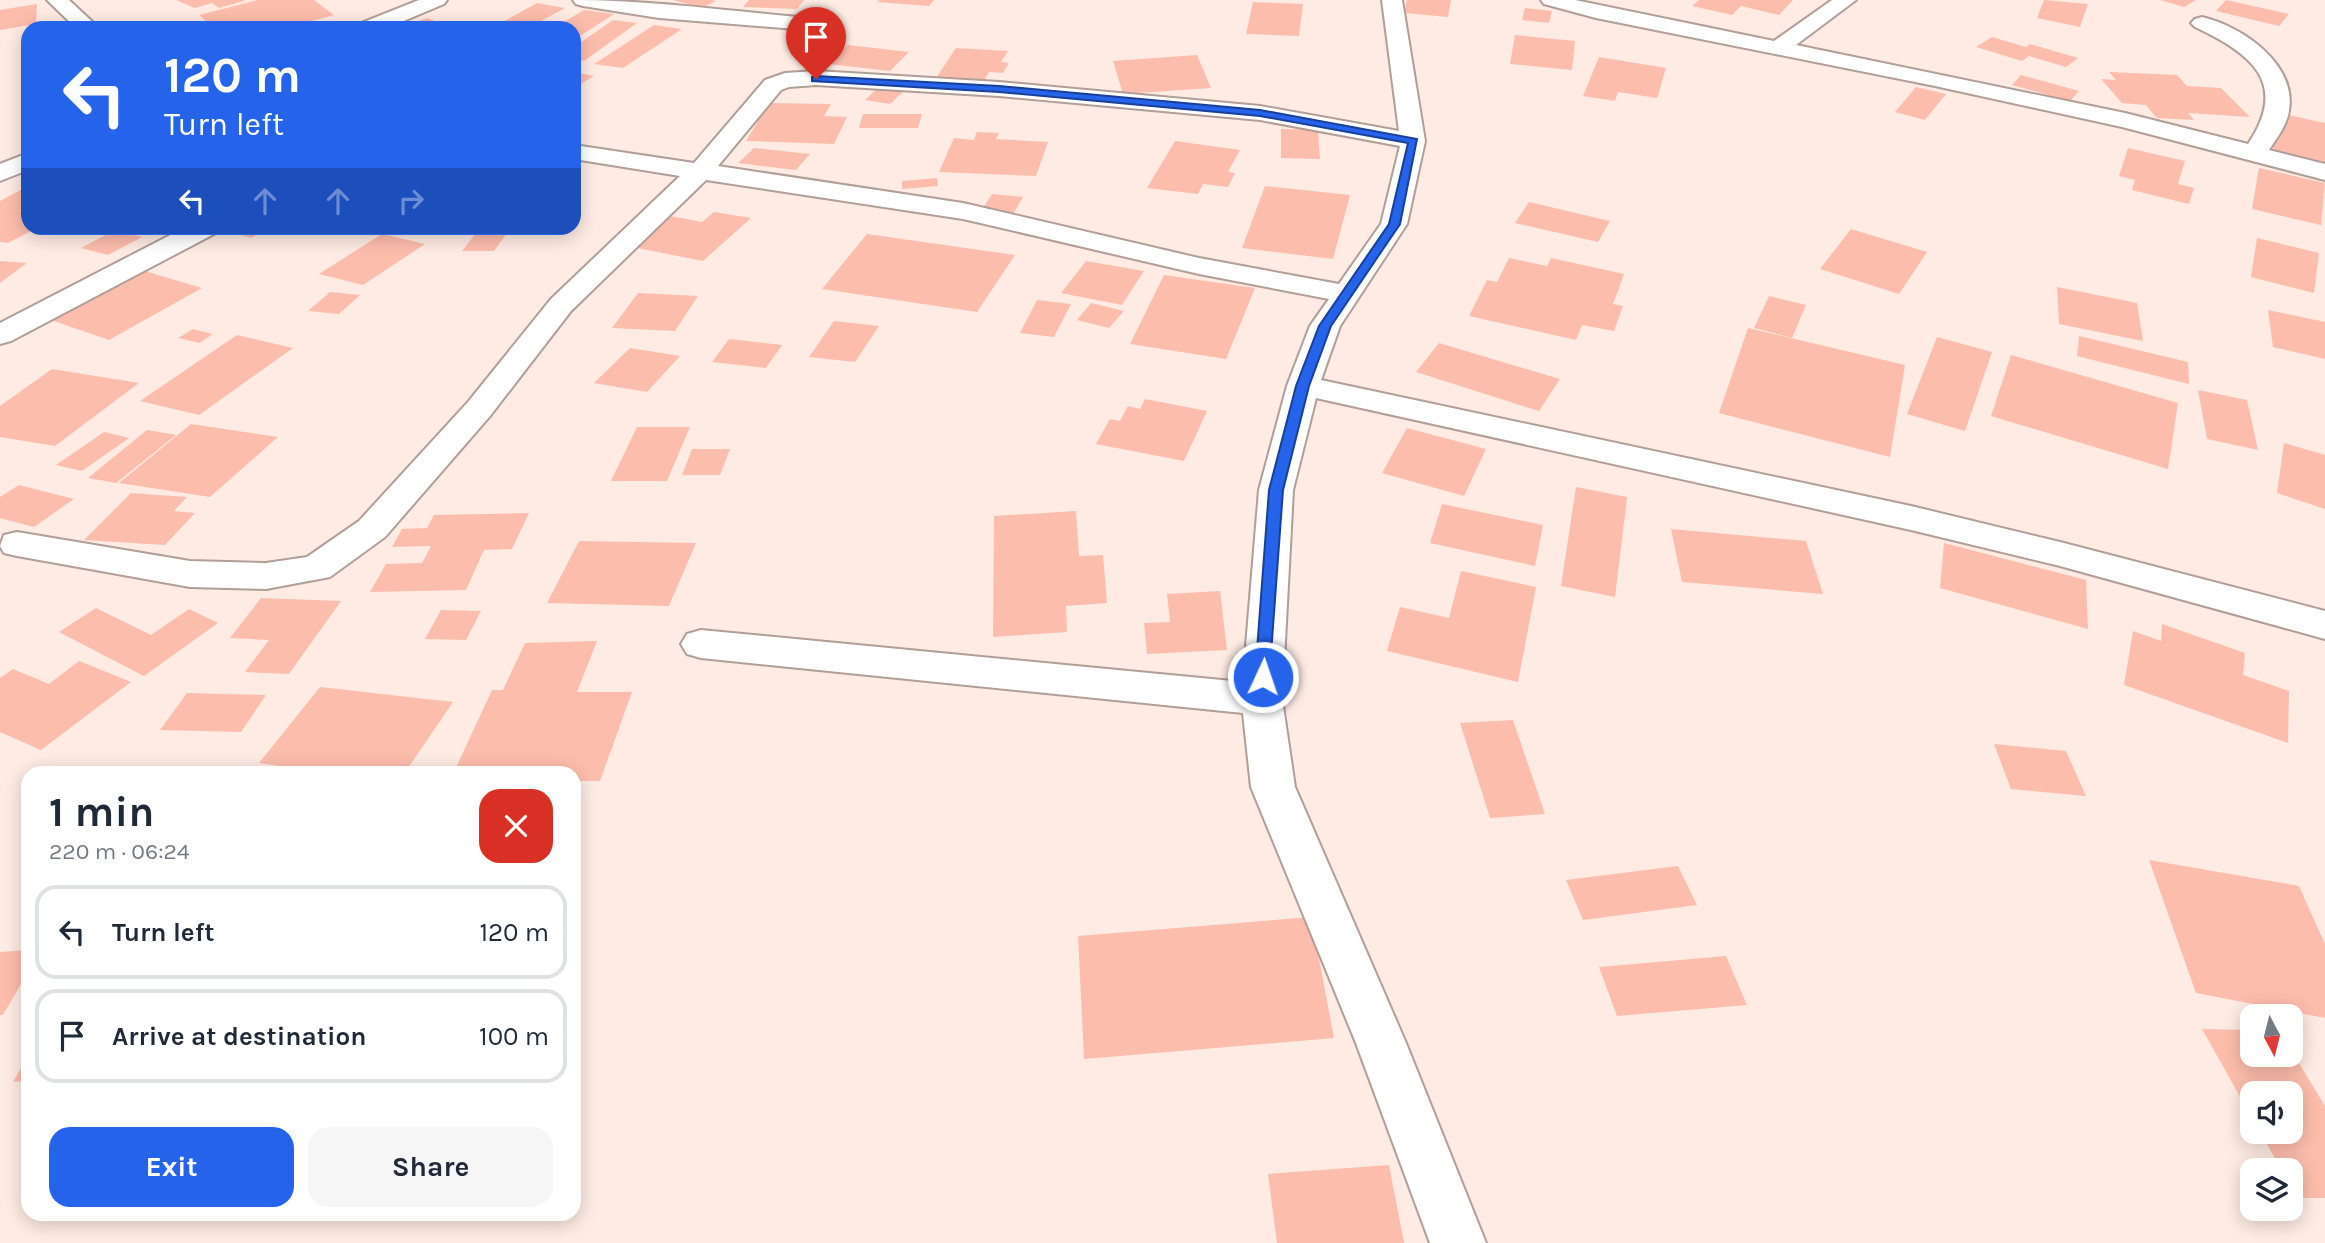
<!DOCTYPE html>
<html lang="en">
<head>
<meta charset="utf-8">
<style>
	body { margin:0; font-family:Karla,sans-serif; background:#f6f6f7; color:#1f2937; height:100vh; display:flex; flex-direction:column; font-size:26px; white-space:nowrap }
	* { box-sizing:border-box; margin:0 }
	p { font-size:23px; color:#747a83 }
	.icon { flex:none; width:38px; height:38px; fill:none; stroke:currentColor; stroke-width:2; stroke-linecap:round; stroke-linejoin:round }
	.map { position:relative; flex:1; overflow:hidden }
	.drawer { position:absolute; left:21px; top:766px; width:560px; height:455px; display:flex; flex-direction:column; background:#fff; border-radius:21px; box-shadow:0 4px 18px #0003 }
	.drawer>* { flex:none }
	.banner { position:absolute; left:21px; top:21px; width:560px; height:214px; border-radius:21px; box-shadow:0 4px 18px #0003; background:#2563eb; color:#fff; overflow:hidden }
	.needle { width:46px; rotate:173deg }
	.controls { position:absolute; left:2240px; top:1004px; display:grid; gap:14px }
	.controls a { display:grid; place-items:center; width:63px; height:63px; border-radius:14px; background:#fff; box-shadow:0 4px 18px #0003; font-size:35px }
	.pin { position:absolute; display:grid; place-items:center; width:60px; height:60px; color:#fff; margin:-72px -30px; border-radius:50% 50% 50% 0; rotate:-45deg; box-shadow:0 0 7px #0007 }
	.pin .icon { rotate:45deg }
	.me { position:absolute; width:77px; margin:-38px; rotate:3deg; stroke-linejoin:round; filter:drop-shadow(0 0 5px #0008) }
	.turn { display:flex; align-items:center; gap:24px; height:147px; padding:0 28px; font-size:32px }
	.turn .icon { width:91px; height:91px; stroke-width:2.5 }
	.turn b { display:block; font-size:49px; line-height:60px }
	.lanes { display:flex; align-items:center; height:66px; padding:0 28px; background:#0003; justify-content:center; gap:35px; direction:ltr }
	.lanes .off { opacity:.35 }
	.round { display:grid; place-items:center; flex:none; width:74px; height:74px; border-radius:21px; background:#f6f6f7 }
	.head { display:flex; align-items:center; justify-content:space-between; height:119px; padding:0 28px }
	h1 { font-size:42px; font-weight:700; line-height:52px }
	.cta { display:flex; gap:14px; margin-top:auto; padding:14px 28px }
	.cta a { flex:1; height:80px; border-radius:21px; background:#2563eb; color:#fff; font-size:28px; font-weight:700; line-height:80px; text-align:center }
	.cta a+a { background:#f6f6f7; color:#1f2937 }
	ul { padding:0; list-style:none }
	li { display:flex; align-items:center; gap:21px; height:94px; margin:0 14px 10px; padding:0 14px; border:4px solid #e0e1e3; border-radius:21px }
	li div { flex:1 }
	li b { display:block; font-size:26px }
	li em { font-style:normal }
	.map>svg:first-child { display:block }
</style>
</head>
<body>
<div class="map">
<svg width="2325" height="1243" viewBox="0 0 2325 1243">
	<rect width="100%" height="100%" fill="#feebe3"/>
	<g fill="#fdbdac">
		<path d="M 176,0 L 244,0 L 244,1 L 219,8 L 212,3 L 195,8 Z"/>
		<path d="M 258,0 L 314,0 L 334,15 L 301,24 L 306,28 L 214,28 L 199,15 Z"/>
		<path d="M 673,0 L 712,0 L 716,1 L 702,8 Z"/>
		<path d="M 749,0 L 804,0 L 797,9 L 743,7 Z"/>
		<path d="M 880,0 L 934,0 L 929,6 L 877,2 Z"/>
		<path d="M 1407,0 L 1451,0 L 1448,17 L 1404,13 Z"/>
		<path d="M 1699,0 L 1793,0 L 1779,15 L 1741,6 L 1732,15 L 1692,6 Z"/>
		<path d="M 2044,0 L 2088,4 L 2080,27 L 2037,18 Z"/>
		<path d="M 2160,0 L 2196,0 L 2184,7 Z"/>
		<path d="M 2226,0 L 2289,14 L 2279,26 L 2216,11 Z"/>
		<path d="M 1253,2 L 1303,4 L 1299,36 L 1246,34 Z"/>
		<path d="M 537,3 L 565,8 L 528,28 L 492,28 Z"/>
		<path d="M 37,4 L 36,24 L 0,30 L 0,10 Z"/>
		<path d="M 1525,8 L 1552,11 L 1549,23 L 1522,20 Z"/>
		<path d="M 584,10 L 614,14 L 574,40 L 574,28 L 554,28 Z"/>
		<path d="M 427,18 L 455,28 L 400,28 Z"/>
		<path d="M 613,20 L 637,23 L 584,61 L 574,59 L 574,47 Z"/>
		<path d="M 654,25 L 682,29 L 623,68 L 594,64 Z"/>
		<path d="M 819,31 L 847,35 L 820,57 L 791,52 Z"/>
		<path d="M 1515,35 L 1575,41 L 1572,70 L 1510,64 Z"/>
		<path d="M 1992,37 L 2026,47 L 2030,44 L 2078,58 L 2066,67 L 2029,56 L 2022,61 L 1976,47 Z"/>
		<path d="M 848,45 L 909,52 L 890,71 L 828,64 Z"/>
		<path d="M 956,48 L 1008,51 L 1001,62 L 1009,63 L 1003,73 L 989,72 L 984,81 L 936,78 Z"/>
		<path d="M 1197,55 L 1211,88 L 1123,94 L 1113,61 Z"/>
		<path d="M 1599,57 L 1666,68 L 1657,98 L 1618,92 L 1615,101 L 1583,96 Z"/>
		<path d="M 574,72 L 594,76 L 574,88 Z"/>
		<path d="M 2109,72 L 2177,75 L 2187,86 L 2221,88 L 2250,117 L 2188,113 L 2194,120 L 2157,118 L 2146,105 L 2122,103 L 2101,79 L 2116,80 Z"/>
		<path d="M 2021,75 L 2079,91 L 2070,101 L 2012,85 Z"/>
		<path d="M 1916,87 L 1946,94 L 1925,120 L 1895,112 Z"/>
		<path d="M 878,88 L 903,92 L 890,104 L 865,100 Z"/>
		<path d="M 769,103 L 831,104 L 824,116 L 847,117 L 834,144 L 746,141 Z"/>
		<path d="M 2279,113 L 2325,123 L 2325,168 L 2272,156 Z"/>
		<path d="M 863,114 L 922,114 L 918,128 L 859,128 Z"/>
		<path d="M 1281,129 L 1318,130 L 1320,159 L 1281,158 Z"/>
		<path d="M 977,132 L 999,133 L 996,139 L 1048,142 L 1036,176 L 939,172 L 954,138 L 974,140 Z"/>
		<path d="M 1175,141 L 1240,150 L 1228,172 L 1235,173 L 1228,187 L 1203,184 L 1198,194 L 1147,188 Z"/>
		<path d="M 754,148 L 810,154 L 796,170 L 738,163 Z"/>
		<path d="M 2128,148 L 2185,161 L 2178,184 L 2194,188 L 2189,204 L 2132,190 L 2135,180 L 2119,176 Z"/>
		<path d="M 2259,168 L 2325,183 L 2321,225 L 2252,209 Z"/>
		<path d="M 937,178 L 938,186 L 902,189 L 902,181 Z"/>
		<path d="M 28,186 L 28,228 L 37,228 L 8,243 L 0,242 L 0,201 Z"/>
		<path d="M 1265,186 L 1350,195 L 1333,259 L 1242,248 Z"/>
		<path d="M 992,194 L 1023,197 L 1013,214 L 981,211 Z"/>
		<path d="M 1529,202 L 1610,221 L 1598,242 L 1515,223 Z"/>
		<path d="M 714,212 L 751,218 L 703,261 L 627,246 L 665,215 L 702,222 Z"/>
		<path d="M 218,228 L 269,228 L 251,238 Z"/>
		<path d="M 480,228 L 511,228 L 494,251 L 462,251 Z"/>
		<path d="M 1851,229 L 1927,252 L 1899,294 L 1820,269 Z"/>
		<path d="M 115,230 L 142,237 L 108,255 L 81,248 Z"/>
		<path d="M 382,234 L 425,244 L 363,285 L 319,274 Z"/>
		<path d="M 867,234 L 1015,255 L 977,312 L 822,289 Z"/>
		<path d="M 2257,238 L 2319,253 L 2314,293 L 2251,277 Z"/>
		<path d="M 1509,258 L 1547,266 L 1551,258 L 1624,274 L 1613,304 L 1623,306 L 1614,331 L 1582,325 L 1576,340 L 1469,316 L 1487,280 L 1497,282 Z"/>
		<path d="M 0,261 L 27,263 L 0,283 Z"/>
		<path d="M 1086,261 L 1144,271 L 1122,305 L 1061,293 Z"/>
		<path d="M 138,269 L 202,288 L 109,340 L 45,318 Z"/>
		<path d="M 1164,275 L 1255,288 L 1226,359 L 1130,344 Z"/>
		<path d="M 2057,287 L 2137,303 L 2143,341 L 2059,324 Z"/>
		<path d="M 330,292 L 360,295 L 339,314 L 308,311 Z"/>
		<path d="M 638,293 L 698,296 L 675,331 L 612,328 Z"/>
		<path d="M 1769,296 L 1806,305 L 1792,338 L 1754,328 Z"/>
		<path d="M 1037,300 L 1071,304 L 1054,337 L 1020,333 Z"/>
		<path d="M 1091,303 L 1124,311 L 1109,328 L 1077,320 Z"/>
		<path d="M 2268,310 L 2325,322 L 2325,359 L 2273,347 Z"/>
		<path d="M 834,321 L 879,326 L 855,362 L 809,357 Z"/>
		<path d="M 1748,328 L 1905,365 L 1890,457 L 1719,413 Z"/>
		<path d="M 193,329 L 213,334 L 199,343 L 178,338 Z"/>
		<path d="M 237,335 L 293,348 L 199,415 L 140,401 Z"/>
		<path d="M 2079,336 L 2188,362 L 2189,384 L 2077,356 Z"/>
		<path d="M 1937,337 L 1992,352 L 1965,431 L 1907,414 Z"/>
		<path d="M 729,339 L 782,345 L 766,368 L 712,362 Z"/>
		<path d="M 1439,343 L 1560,379 L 1539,411 L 1416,372 Z"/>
		<path d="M 630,348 L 680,356 L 647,392 L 594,383 Z"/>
		<path d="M 2011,355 L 2178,403 L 2168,469 L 1991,416 Z"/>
		<path d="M 52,369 L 139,383 L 55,446 L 0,437 L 0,406 Z"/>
		<path d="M 2198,390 L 2247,400 L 2258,450 L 2207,439 Z"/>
		<path d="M 1145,399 L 1207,411 L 1184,461 L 1096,444 L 1110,419 L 1120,421 L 1128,406 L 1140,409 Z"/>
		<path d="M 191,424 L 278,437 L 210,497 L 119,483 Z"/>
		<path d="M 637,427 L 690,427 L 667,481 L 611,481 Z"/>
		<path d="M 1407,428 L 1486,449 L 1464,496 L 1382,473 Z"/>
		<path d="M 147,430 L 176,435 L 116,483 L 88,478 Z"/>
		<path d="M 104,432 L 129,438 L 82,471 L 56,465 Z"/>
		<path d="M 2284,443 L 2325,455 L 2325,509 L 2277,493 Z"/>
		<path d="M 692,449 L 730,449 L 720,475 L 682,475 Z"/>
		<path d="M 19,485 L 74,499 L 34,527 L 0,518 L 0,497 Z"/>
		<path d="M 1576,487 L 1627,497 L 1615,597 L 1561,586 Z"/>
		<path d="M 131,493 L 187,497 L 174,511 L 195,513 L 165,545 L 84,540 Z"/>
		<path d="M 1442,504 L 1543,525 L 1535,566 L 1430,543 Z"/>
		<path d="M 1076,511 L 1079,556 L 1103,555 L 1107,603 L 1066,606 L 1067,632 L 993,637 L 994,516 Z"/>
		<path d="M 529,513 L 512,549 L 484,550 L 466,590 L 370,592 L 386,564 L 422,563 L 431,546 L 392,547 L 402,529 L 427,528 L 434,515 Z"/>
		<path d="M 1671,529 L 1806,541 L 1823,594 L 1682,582 Z"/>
		<path d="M 579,541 L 696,543 L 669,606 L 547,603 Z"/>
		<path d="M 1944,543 L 2086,580 L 2088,629 L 1940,588 Z"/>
		<path d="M 1461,571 L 1536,587 L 1518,682 L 1387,651 L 1400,607 L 1449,618 Z"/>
		<path d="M 1220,591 L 1227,650 L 1147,654 L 1144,623 L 1170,622 L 1167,594 Z"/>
		<path d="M 261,598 L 341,601 L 289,674 L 245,672 L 269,640 L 230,638 Z"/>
		<path d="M 96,608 L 151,635 L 189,609 L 218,623 L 144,676 L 59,632 Z"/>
		<path d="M 441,610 L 481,611 L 466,640 L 425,639 Z"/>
		<path d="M 2162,624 L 2245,653 L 2243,675 L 2289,691 L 2288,743 L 2124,685 L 2133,631 L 2161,641 Z"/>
		<path d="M 597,641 L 577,692 L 632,692 L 600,781 L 574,781 L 574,774 L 453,774 L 492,690 L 503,690 L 525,643 Z"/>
		<path d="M 79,661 L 131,682 L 41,750 L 0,732 L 0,678 L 13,669 L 49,684 Z"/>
		<path d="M 320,687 L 453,702 L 404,774 L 337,774 L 259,763 Z"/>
		<path d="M 187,693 L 266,695 L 241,732 L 160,730 Z"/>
		<path d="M 1513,720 L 1545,814 L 1490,818 L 1460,723 Z"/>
		<path d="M 1994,744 L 2066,751 L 2086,796 L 2011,789 Z"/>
		<path d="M 2149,860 L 2299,886 L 2325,944 L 2325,1018 L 2196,993 Z"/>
		<path d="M 1678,866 L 1697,905 L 1583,920 L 1566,880 Z"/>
		<path d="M 1311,917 L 1334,1038 L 1084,1059 L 1078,936 Z"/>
		<path d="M 28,950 L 28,972 L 3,1015 L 0,1015 L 0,952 Z"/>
		<path d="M 1726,956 L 1747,1005 L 1617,1016 L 1599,967 Z"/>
		<path d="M 2202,1029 L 2252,1030 L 2252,1055 L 2291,1055 L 2291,1050 L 2325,1106 L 2325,1198 L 2297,1198 L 2291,1186 L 2291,1171 L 2282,1171 L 2260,1132 L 2291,1132 L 2291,1094 L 2252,1094 L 2252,1118 Z"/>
		<path d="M 28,1056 L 28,1081 L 13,1082 Z"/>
		<path d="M 1389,1165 L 1404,1243 L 1277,1243 L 1268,1174 Z"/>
	</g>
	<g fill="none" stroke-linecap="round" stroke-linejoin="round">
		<defs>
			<g id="minor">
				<path d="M 47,0 L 69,0 L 99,28 L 76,28 Z"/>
				<path d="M 419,0 L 447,0 L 444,4 L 387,28 L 358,28 L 361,23 Z"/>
				<path d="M 573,0 C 651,0 729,11 807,18 L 814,20 L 818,24 L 814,28 L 807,30 L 659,18 L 583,6 L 576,4 Z"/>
				<path d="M 1382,0 L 1402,0 L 1425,141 L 1407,224 L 1340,326 L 1321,380 L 1911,506 L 2060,542 L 2325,611 L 2325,639 L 2060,566 L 1911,530 L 1316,398 L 1293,490 L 1282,699 L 1295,787 L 1406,1043 L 1486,1243 L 1430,1243 L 1356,1043 L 1251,787 L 1243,713 L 701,658 L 687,654 L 681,644 L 687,634 L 701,630 L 1243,682 L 1259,490 L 1287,386 L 1310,326 L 1329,299 L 1199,274 L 963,219 L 706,180 L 571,311 L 490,416 L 385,537 L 330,577 L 266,589 L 190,587 L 17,556 L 4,553 L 0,546 L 4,535 L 17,532 L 190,561 L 266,563 L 307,557 L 359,521 L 468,402 L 551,299 L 680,176 L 574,159 L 574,145 L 694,163 L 765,80 L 785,73 L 816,71 L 999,82 L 1260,106 L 1399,131 ZM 816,85 L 999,96 L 1260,120 L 1400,146 L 1381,224 L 1339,284 L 1199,258 L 963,203 L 718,166 L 781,90 L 789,87 Z"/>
				<path d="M 1541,0 L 1575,0 L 1774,41 L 1832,0 L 1856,0 L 1796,45 L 2125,113 L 2248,144 C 2290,82 2250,53 2195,27 L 2191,23 L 2195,19 L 2202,17 C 2241,26 2297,63 2289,111 C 2287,125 2277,138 2269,150 L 2325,164 L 2325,180 L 2122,127 L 1935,86 L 1596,18 L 1544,4 Z"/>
				<path d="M 28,153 L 28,170 L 0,181 L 0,164 Z"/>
				<path d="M 184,228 L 218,228 L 214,234 L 11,341 L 0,344 L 0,323 Z"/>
			</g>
		</defs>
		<use href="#minor" stroke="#b09e97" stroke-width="4"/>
		<use href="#minor" fill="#fff" fill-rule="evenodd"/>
	</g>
	<path fill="#2563eb" stroke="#184099" stroke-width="2" d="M 816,76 L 999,86 L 1260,110 L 1417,139 L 1400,224 L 1331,326 L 1309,386 L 1283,490 L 1269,681 L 1257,681 L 1255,677 L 1269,490 L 1296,386 L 1319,326 L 1389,224 L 1408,143 L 1260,116 L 999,92 L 812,81 L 812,77 Z"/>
</svg>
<div class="controls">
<a><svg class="needle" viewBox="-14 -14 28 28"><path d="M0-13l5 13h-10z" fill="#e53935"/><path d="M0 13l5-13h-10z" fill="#747a83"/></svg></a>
<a><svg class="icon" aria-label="sound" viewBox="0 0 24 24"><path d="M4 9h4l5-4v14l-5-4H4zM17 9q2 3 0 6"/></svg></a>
<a><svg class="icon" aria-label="layers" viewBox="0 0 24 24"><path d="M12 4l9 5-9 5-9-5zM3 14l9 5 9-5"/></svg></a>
</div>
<div class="pin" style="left:816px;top:79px;background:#d93025"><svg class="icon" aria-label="arrive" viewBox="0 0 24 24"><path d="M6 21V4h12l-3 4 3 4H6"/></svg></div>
<svg class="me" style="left:1263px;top:677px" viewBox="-20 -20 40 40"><circle r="17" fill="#2563eb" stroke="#fff" stroke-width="3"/><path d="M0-11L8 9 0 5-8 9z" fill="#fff"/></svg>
<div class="banner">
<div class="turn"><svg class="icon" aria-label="left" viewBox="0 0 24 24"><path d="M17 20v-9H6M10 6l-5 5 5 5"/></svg><div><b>120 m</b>Turn left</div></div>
<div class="lanes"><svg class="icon" aria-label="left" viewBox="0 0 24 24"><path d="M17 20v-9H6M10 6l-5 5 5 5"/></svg><svg class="icon off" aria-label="ahead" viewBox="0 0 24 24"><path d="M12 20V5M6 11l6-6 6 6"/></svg><svg class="icon off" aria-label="ahead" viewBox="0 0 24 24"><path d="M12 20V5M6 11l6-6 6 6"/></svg><svg class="icon off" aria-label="right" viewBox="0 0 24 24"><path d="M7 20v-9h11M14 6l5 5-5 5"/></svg></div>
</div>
<section class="drawer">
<div class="head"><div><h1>1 min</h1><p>220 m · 06:24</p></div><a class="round" style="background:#d93025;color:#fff"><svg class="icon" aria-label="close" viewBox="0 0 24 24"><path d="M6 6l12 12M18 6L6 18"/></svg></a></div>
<ul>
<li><svg class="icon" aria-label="left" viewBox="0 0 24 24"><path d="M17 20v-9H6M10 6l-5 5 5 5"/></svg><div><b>Turn left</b></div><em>120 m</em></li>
<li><svg class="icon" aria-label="arrive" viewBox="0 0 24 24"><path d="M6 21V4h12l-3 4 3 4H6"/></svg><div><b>Arrive at destination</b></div><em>100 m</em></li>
</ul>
<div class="cta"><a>Exit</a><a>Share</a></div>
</section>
</div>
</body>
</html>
